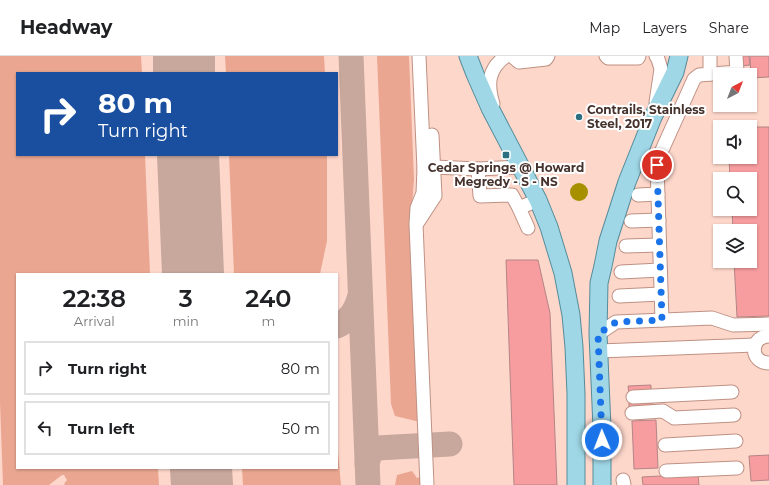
<!DOCTYPE html>
<html lang="en">
<head>
<meta charset="utf-8">
<style>
	body { margin:0; font-family:Montserrat,sans-serif; background:#f2f2f2; color:#202124; height:100vh; display:flex; flex-direction:column; font-size:15px; white-space:nowrap }
	* { box-sizing:border-box; margin:0 }
	p { font-size:13px; color:#757577 }
	.icon { flex:none; width:22px; height:22px; fill:none; stroke:currentColor; stroke-width:2; stroke-linecap:round; stroke-linejoin:round }
	.map { position:relative; flex:1; overflow:hidden }
	.panel { position:absolute; left:16px; top:217px; width:322px; height:196px; display:flex; flex-direction:column; background:#fff; border-radius:0px; box-shadow:0 1px 3px #0004 }
	.panel>* { flex:none }
	.hud { position:absolute; left:16px; top:16px; width:322px; height:84px; border-radius:0px; box-shadow:0 1px 3px #0004; background:#1a4fa0; color:#fff; overflow:hidden }
	.needle { width:26px; rotate:42deg }
	.controls { position:absolute; left:713px; top:12px; display:grid; gap:8px }
	.controls a { display:grid; place-items:center; width:44px; height:44px; border-radius:0px; background:#fff; box-shadow:0 1px 3px #0004; font-size:20px }
	.pin { position:absolute; display:grid; place-items:center; width:34px; height:34px; color:#fff; margin:-17px; border:2px solid #fff; border-radius:50%; box-shadow:0 1px 4px #0007 }
	.me { position:absolute; width:44px; margin:-22px; rotate:359deg; stroke-linejoin:round; filter:drop-shadow(0 0 3px #0008) }
	.turn { display:flex; align-items:center; gap:14px; height:84px; padding:0 16px; font-size:18px }
	.turn .icon { width:52px; height:52px; stroke-width:2.5 }
	.turn b { display:block; font-size:28px; line-height:34px }
	.eta { display:flex; justify-content:space-evenly; align-items:center; height:68px; text-align:center }
	.eta b { font-size:24px; font-weight:600; line-height:28px }
	ul { padding:0; list-style:none }
	li { display:flex; align-items:center; gap:12px; height:54px; margin:0 8px 6px; padding:0 8px; border:2px solid #e0e0e0; border-radius:0px }
	li div { flex:1 }
	li b { display:block; font-size:15px }
	li em { font-style:normal }
	header { display:flex; align-items:center; gap:24px; box-sizing:border-box; height:56px; padding:0 20px; background:#fff; border-bottom:1px solid #e0e0e0 }
	header strong { font-size:19px }
	nav { display:flex; gap:22px; margin-inline-start:auto; font-size:14px }
	.map>svg:first-child { display:block }
</style>
</head>
<body>
<header>
<strong>Headway</strong>
<nav><a>Map</a><a>Layers</a><a>Share</a></nav>
</header>
<div class="map">
<svg width="769" height="429" viewBox="0 0 769 429">
	<rect width="100%" height="100%" fill="#fed7cb"/>
	<g fill="#eaa691">
		<path d="M 0,0 L 141,0 L 142,17 L 17,17 L 17,99 L 145,99 L 150,218 L 17,218 L 17,412 L 158,412 L 159,429 L 65,429 L 64,428 L 67,424 L 64,419 L 62,419 L 49,429 L 3,429 L 0,346 Z"/>
		<path d="M 225,0 L 324,0 L 325,17 L 226,17 Z"/>
		<path d="M 377,0 L 409,0 L 414,123 L 412,150 L 420,366 L 395,360 L 391,348 Z"/>
		<path d="M 229,99 L 327,99 L 327,185 L 320,218 L 234,218 Z"/>
		<path d="M 337,385 L 341,429 L 243,429 L 242,412 L 337,412 Z"/>
		<path d="M 412,415 L 417,422 L 418,422 L 422,417 L 422,429 L 395,429 L 397,419 Z"/>
	</g>
	<circle fill="#a79000" cx="579" cy="136" r="9"/>
	<g fill="none" stroke-linecap="round" stroke-linejoin="round">
		<g stroke="#c8a79c" stroke-width="25">
			<path d="M 351,0 L 368,429"/>
			<path d="M 337,270 C 350,264 356,254 360,240"/>
			<path d="M 367,407 L 370,398 L 377,392 L 450,388"/>
		</g>
		<g stroke="#c8a79c" stroke-width="62">
			<path d="M 184,0 L 184,17"/>
			<path d="M 188,99 L 193,218"/>
			<path d="M 201,412 L 202,429"/>
		</g>
	</g>
	<g fill="#f79c9f" stroke="#b48586">
		<path d="M 741,0 L 749,0 L 750,9 L 741,10 Z"/>
		<path d="M 750,0 L 769,0 L 769,21 L 751,22 Z"/>
		<path d="M 750,71 L 769,71 L 769,260 L 737,261 L 734,205 L 750,205 L 750,175 L 733,175 L 732,153 L 750,153 L 750,123 L 730,123 L 729,101 L 750,101 Z"/>
		<path d="M 506,204 L 538,204 L 550,257 L 557,429 L 514,429 Z"/>
		<path d="M 651,329 L 651,337 L 629,338 L 628,330 Z"/>
		<path d="M 652,344 L 652,352 L 629,353 L 629,345 Z"/>
		<path d="M 656,364 L 658,412 L 634,413 L 632,365 Z"/>
		<path d="M 769,399 L 769,424 L 751,425 L 749,400 Z"/>
		<path d="M 698,418 L 699,429 L 643,429 L 642,421 Z"/>
	</g>
	<g fill="none" stroke-linecap="round" stroke-linejoin="round">
		<defs>
			<g id="minor">
				<path d="M 419,0 L 424,113 L 423,137 L 417,152 L 416,168 L 427,429"/>
				<path d="M 512,0 L 519,6 L 546,3 L 548,0"/>
				<path d="M 606,0 L 608,2 L 638,2 L 639,0"/>
				<path d="M 710,0 L 710,18"/>
				<path d="M 656,46 L 661,13 L 658,3 L 656,0"/>
				<path d="M 493,48 C 487,28 488,13 506,0"/>
				<path d="M 424,113 L 434,111 L 478,113 L 521,111"/>
				<path d="M 478,113 L 480,140 L 512,139 L 519,152 L 538,144"/>
				<path d="M 638,139 L 658,138"/>
				<path d="M 519,152 L 528,172"/>
				<path d="M 631,165 L 659,164"/>
				<path d="M 418,166 L 435,140 L 432,79"/>
				<path d="M 626,190 L 659,189"/>
				<path d="M 621,216 L 660,214"/>
				<path d="M 619,240 L 661,238"/>
				<path d="M 662,264 L 657,109 L 658,103 L 694,23 L 699,19 L 737,16 L 736,0"/>
				<path d="M 598,278 L 616,266 L 712,262 L 733,269 L 769,268"/>
				<path d="M 769,280 C 749,281 750,307 769,307"/>
				<path d="M 599,295 L 755,289"/>
				<path d="M 633,341 L 732,336"/>
				<path d="M 632,357 L 663,355 L 674,362 L 734,359"/>
				<path d="M 665,389 L 736,385"/>
				<path d="M 666,415 L 737,412"/>
				<path d="M 623,424 L 624,429"/>
			</g>
			<g id="major">
				<path d="M 468,0 L 475,18 L 490,52 L 538,144 L 549,171 L 563,217 L 571,259 L 574,291 L 576,338 L 576,429"/>
				<path d="M 602,429 L 602,372 L 598,278 L 599,227 L 603,210 L 608,185 L 627,126 L 653,61 L 675,16 L 679,0"/>
			</g>
		</defs>
		<use href="#minor" stroke="#be9183" stroke-width="15"/>
		<use href="#major" stroke="#568c9a" stroke-width="19"/>
		<use href="#minor" stroke="#fff" stroke-width="13"/>
		<use href="#major" stroke="#9fd7e6" stroke-width="17"/>
	</g>
	<g fill="none" stroke-linecap="round" stroke-linejoin="round">
		<path stroke="#1a73e8" stroke-width="7" stroke-dasharray="0 12.6" d="M 602,384 L 598,278 L 616,266 L 662,264 L 657,109"/>
	</g>
	<g fill="#2c6f81" stroke="#fff" stroke-width="1.5">
		<circle cx="579" cy="61" r="4"/>
		<rect x="502" y="95" width="8" height="8" rx="2"/>
	</g>
	<g text-anchor="middle" stroke-width="4" stroke-linejoin="round" paint-order="stroke">
		<g font-size="12" font-weight="bold" fill="#45322c" stroke="#fff" text-anchor="start">
			<text x="587" y="58">Contrails, Stainless<tspan x="587" dy="14">Steel, 2017</tspan></text>
			<text x="506" y="116" text-anchor="middle">Cedar Springs @ Howard<tspan x="506" dy="14">Megredy - S - NS</tspan></text>
		</g>
	</g>
</svg>
<div class="controls">
<a><svg class="needle" viewBox="-14 -14 28 28"><path d="M0-13l5 13h-10z" fill="#e53935"/><path d="M0 13l5-13h-10z" fill="#757577"/></svg></a>
<a><svg class="icon" aria-label="sound" viewBox="0 0 24 24"><path d="M4 9h4l5-4v14l-5-4H4zM17 9q2 3 0 6"/></svg></a>
<a><svg class="icon" aria-label="search" viewBox="0 0 24 24"><circle cx="10" cy="10" r="6"/><path d="M15 15l6 6"/></svg></a>
<a><svg class="icon" aria-label="layers" viewBox="0 0 24 24"><path d="M12 4l9 5-9 5-9-5zM3 14l9 5 9-5"/></svg></a>
</div>
<div class="pin" style="left:657px;top:109px;background:#d93025"><svg class="icon" aria-label="arrive" viewBox="0 0 24 24"><path d="M6 21V4h12l-3 4 3 4H6"/></svg></div>
<svg class="me" style="left:602px;top:384px" viewBox="-20 -20 40 40"><circle r="17" fill="#1a73e8" stroke="#fff" stroke-width="3"/><path d="M0-11L8 9 0 5-8 9z" fill="#fff"/></svg>
<div class="hud">
<div class="turn"><svg class="icon" aria-label="right" viewBox="0 0 24 24"><path d="M7 20v-9h11M14 6l5 5-5 5"/></svg><div><b>80 m</b>Turn right</div></div>
</div>
<section class="panel">
<div class="eta">
<div><b>22:38</b><p>Arrival</p></div>
<div><b>3</b><p>min</p></div>
<div><b>240</b><p>m</p></div>
</div>
<ul>
<li><svg class="icon" aria-label="right" viewBox="0 0 24 24"><path d="M7 20v-9h11M14 6l5 5-5 5"/></svg><div><b>Turn right</b></div><em>80 m</em></li>
<li><svg class="icon" aria-label="left" viewBox="0 0 24 24"><path d="M17 20v-9H6M10 6l-5 5 5 5"/></svg><div><b>Turn left</b></div><em>50 m</em></li>
</ul>
</section>
</div>
</body>
</html>
